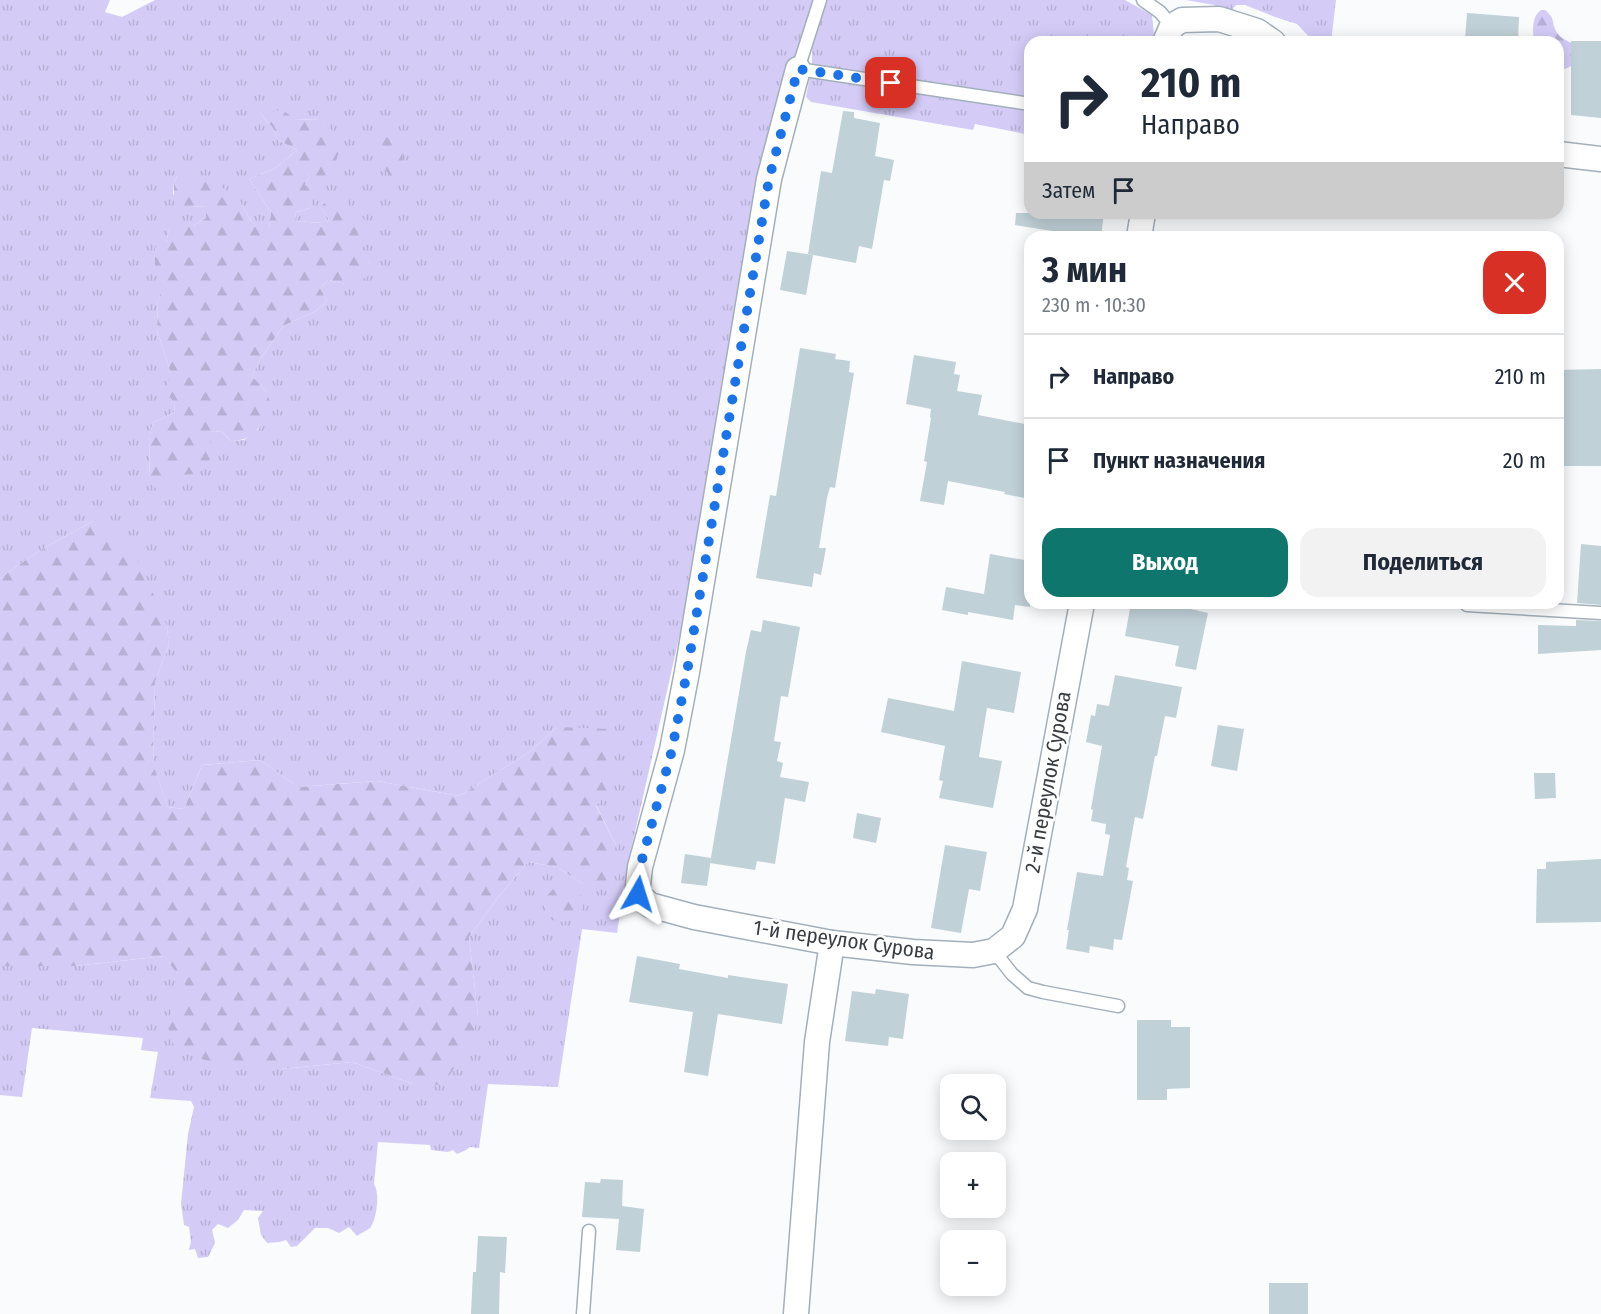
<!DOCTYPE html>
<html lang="ru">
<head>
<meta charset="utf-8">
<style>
	body { margin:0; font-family:"Fira Sans Condensed",sans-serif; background:#f2f2f3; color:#1f2937; height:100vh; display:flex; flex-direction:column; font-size:22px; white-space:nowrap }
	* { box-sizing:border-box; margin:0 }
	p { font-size:20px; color:#747a83 }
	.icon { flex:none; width:33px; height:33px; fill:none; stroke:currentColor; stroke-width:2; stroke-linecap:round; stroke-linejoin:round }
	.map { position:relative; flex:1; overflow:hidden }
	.side { position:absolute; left:1024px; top:231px; width:540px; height:378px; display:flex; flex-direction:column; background:#fff; border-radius:18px; box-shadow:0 3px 15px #0003 }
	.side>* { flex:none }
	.banner { position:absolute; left:1024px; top:36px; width:540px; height:183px; border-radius:18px; box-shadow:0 3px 15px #0003; background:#fff; color:#1f2937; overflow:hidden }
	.tools { position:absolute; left:940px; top:1074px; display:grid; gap:12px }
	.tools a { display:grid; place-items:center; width:66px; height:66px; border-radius:12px; background:#fff; box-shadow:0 3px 15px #0003; font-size:30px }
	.pin { position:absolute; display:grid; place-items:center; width:51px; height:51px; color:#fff; margin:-26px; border-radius:12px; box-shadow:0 3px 9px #0006 }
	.me { position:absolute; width:66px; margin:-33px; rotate:6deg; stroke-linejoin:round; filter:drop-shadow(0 0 4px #0008) }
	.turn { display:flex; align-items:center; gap:21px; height:126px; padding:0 18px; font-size:27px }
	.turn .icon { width:78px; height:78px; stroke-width:2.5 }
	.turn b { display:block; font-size:42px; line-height:51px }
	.then { display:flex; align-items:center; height:57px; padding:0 18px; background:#0003; gap:12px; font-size:22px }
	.round { display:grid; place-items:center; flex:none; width:63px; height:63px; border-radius:18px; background:#f2f2f3 }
	.headline { display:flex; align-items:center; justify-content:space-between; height:102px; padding:0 18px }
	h1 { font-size:36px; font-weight:700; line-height:45px }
	.button { display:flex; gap:12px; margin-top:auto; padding:12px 18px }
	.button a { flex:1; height:69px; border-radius:18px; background:#0f766e; color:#fff; font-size:24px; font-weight:700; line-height:69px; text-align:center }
	.button a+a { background:#f2f2f3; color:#1f2937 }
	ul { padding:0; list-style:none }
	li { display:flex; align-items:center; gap:18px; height:84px; padding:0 18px; border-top:2px solid #e0e1e3 }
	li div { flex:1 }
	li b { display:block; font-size:22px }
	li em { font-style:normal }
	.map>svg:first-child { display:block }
</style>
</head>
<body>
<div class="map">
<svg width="1601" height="1314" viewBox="0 0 1601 1314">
	<defs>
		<pattern id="grass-tufts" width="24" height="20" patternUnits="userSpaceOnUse" patternTransform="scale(1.5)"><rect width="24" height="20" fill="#d4ccf7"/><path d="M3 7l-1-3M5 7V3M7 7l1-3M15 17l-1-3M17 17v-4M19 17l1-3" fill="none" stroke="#b7b0d5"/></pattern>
		<pattern id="forest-firs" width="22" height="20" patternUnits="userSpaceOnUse" patternTransform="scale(1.5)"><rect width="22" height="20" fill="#d4ccf7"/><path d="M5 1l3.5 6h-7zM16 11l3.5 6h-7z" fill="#b7b0d5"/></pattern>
	</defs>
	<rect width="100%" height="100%" fill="#f9fbfd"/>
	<g fill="url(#grass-tufts)" fill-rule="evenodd">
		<path d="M 0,0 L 110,0 L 105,12 L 122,17 L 155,0 L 814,0 L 778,113 L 688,598 L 628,863 L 617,933 L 582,929 L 558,1087 L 488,1084 L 479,1148 L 470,1147 L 466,1150 L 457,1154 L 453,1150 L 448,1152 L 431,1150 L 430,1145 L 378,1142 L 374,1184 C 380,1193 377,1219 370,1228 C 367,1231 360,1233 357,1236 L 349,1227 L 339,1233 L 328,1228 L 315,1228 L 297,1246 L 291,1247 L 286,1240 L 279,1242 L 267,1243 L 261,1235 L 258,1218 L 263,1211 L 244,1210 L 238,1220 L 228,1228 L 218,1224 L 212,1230 L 215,1243 L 208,1257 L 198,1258 L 195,1249 L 189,1250 L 191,1241 L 189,1227 L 184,1225 L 181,1204 L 188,1134 L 194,1107 L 191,1101 L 150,1098 L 158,1052 L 141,1050 L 143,1038 L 32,1028 L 22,1097 L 0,1095 L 0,966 L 75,966 L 164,956 L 188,987 L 167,1022 L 281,1069 L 352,1062 L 413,1084 L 478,1016 L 469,937 L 499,896 L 528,862 L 557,867 L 583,884 L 616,845 L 557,727 L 528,753 L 459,796 L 377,781 L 298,787 L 260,760 L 202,765 L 184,809 L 168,807 L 153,765 L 155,682 L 169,645 L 167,626 L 93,521 L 39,551 L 0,578 ZM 260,113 L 294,119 L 320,120 L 310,175 L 305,185 L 314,192 L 310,208 L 296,212 L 295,221 L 323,223 L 329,219 L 320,207 L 370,263 L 345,284 L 328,280 L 320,288 L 327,301 L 316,311 L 283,326 L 259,361 L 252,376 L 267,392 L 259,429 L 244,440 L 231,441 L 221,431 L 209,432 L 210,459 L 176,475 L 149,483 L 150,434 L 153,422 L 162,419 L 174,412 L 175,403 L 171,374 L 157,330 L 158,300 L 165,284 L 166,243 L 169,229 L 193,226 L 206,218 L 206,206 L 188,207 L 173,194 L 174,183 L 177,176 L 240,202 L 252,223 L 269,229 L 271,212 L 249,179 L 274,169 L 297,150 L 278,140 L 273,128 Z"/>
		<path d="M 825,0 L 1125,0 L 1152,15 L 1154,35 L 1151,42 L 1030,42 L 1030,135 L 975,124 L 973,130 L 811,102 L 806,97 L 812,64 L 812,48 Z"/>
		<path d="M 1186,0 L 1336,0 L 1331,42 L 1314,42 L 1297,24 L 1275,17 L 1245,5 L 1236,5 L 1231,11 L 1227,13 L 1214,5 Z"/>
	</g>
	<g fill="url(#forest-firs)">
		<path d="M 1541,10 L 1545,10 C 1556,19 1551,21 1556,31 C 1559,38 1569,42 1576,45 L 1573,65 L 1565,69 L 1559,68 L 1558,42 L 1534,42 C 1533,31 1531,17 1541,10 Z"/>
		<path d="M 283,110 L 294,119 L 320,120 L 338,135 L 339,152 L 332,172 L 319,178 L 310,175 L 305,185 L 315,192 L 310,208 L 296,212 L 295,221 L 322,223 L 329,219 L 320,207 L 330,199 L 342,197 L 367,222 L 370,240 L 360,250 L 370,263 L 368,277 L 345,284 L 328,280 L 320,288 L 327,301 L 316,311 L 283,326 L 259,361 L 252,376 L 267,392 L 271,407 C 260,427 256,440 231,441 L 221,431 L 210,432 L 210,459 L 198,474 L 176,475 L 157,489 L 149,483 L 150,434 L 153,422 L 162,419 L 174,412 L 175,403 L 165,392 L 171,374 L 157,330 L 158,300 L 164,284 L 155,267 L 155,247 L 166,243 L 169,229 L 176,224 L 193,226 L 206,218 L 206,206 L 188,207 L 174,204 L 174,183 L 177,176 L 198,176 L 217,183 L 240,202 L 252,223 L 269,228 L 271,212 L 249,179 L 274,169 L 297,150 L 278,140 L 273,128 L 260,113 Z"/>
		<path d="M 383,134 C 404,134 408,163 396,176 L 390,176 C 381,166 375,146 383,134 Z"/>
		<path d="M 93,521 L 110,529 L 141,565 L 167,626 L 169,645 L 155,682 L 153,764 L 168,807 L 184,809 L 202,765 L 260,760 L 298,787 L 377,781 L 459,796 L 528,753 L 557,727 L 610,729 L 614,785 L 596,806 L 616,845 L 608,885 L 583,884 L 557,867 L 528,862 L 499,896 L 469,937 L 478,1016 L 471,1042 L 443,1085 L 413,1084 L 352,1062 L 281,1069 L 218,1064 L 176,1051 L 166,1022 L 187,987 L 164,956 L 75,966 L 0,966 L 0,578 L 39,551 Z"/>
		<path d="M 562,884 L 574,886 C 604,916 553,934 546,912 C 544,907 545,902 546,897 L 553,889 Z"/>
	</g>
	<g fill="#c1d1d8">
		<path d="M 1467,13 L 1519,17 L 1518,42 L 1471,42 L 1471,39 L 1465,39 Z"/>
		<path d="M 1571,41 L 1601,41 L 1601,118 L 1571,115 Z"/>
		<path d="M 843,111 L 854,112 L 854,118 L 880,123 L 875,156 L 894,160 L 890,181 L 884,180 L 872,249 L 859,246 L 856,263 L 808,254 L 821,171 L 832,173 Z"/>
		<path d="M 1016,213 L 1104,213 L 1101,237 L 1059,237 L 1059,232 L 1015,225 Z"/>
		<path d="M 787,251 L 813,255 L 806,295 L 780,290 Z"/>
		<path d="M 800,348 L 836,354 L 835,359 L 850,361 L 849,372 L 854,373 L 835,488 L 830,487 L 827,498 L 819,548 L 826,548 L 821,575 L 814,573 L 812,587 L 756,578 L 770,495 L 776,496 Z"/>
		<path d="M 914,355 L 956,362 L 954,374 L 960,375 L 957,391 L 982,395 L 978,415 L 1030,425 L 1030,499 L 1004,494 L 1005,492 L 948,481 L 944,505 L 920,501 L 927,462 L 924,461 L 931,418 L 930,417 L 931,409 L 906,404 Z"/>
		<path d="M 1601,369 L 1601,466 L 1558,466 L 1558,370 Z"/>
		<path d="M 1581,544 L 1601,546 L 1601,605 L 1577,603 Z"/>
		<path d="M 990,554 L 1030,561 L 1030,607 L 1015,605 L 1013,620 L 968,612 L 968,615 L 942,610 L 946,587 L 984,594 Z"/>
		<path d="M 1131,603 L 1183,603 L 1182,607 L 1208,613 L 1196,670 L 1175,666 L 1179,646 L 1125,636 Z"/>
		<path d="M 763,620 L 800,627 L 788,697 L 781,696 L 774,741 L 781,742 L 777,761 L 783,763 L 780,777 L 809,782 L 805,802 L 785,798 L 775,864 L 757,861 L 755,870 L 710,863 L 746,652 L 751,630 L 761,632 Z"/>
		<path d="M 1576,620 L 1601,621 L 1601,650 L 1538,654 L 1538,625 L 1576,626 Z"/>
		<path d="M 962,661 L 1021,672 L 1014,713 L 987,708 L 979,757 L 1002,761 L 993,808 L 939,798 L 943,781 L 939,780 L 945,746 L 881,732 L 888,698 L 954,711 Z"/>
		<path d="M 1115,675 L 1182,687 L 1176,718 L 1165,716 L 1157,756 L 1155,756 L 1143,819 L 1135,817 L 1126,867 L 1129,868 L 1127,880 L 1133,881 L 1122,940 L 1114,939 L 1113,950 L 1090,946 L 1089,953 L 1066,949 L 1069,930 L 1067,930 L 1077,872 L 1103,876 L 1110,835 L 1105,834 L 1106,824 L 1091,821 L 1093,810 L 1091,809 L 1102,746 L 1086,742 L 1091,715 L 1095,716 L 1097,704 L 1109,706 Z"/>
		<path d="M 1218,725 L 1244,729 L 1237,771 L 1211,766 Z"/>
		<path d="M 1534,773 L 1555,773 L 1556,798 L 1535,799 Z"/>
		<path d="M 857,813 L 881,818 L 876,843 L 853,838 Z"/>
		<path d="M 945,845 L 987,852 L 980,891 L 969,889 L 961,933 L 931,928 Z"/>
		<path d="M 685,854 L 711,858 L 707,886 L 681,883 Z"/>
		<path d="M 1601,859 L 1601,922 L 1536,923 L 1537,869 L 1546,869 L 1546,862 Z"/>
		<path d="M 637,956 L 680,964 L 679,969 L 728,978 L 728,975 L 788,984 L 782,1024 L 718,1014 L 708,1076 L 684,1072 L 693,1012 L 629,1002 Z"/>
		<path d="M 876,989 L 909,994 L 903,1039 L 889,1037 L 888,1046 L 845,1041 L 852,991 L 875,994 Z"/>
		<path d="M 1137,1020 L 1171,1020 L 1171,1027 L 1190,1027 L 1190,1088 L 1167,1089 L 1167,1100 L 1137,1100 Z"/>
		<path d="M 601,1179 L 623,1180 L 622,1206 L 644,1209 L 640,1252 L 616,1250 L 619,1219 L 582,1217 L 585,1182 L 600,1183 Z"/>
		<path d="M 478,1236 L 507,1237 L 505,1273 L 500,1272 L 499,1314 L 471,1314 L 473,1272 L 476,1272 Z"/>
		<rect x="1269" y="1283" width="39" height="31"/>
	</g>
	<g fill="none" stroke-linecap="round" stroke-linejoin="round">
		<defs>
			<g id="service">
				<path d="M 820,0 L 798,69 L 1030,104"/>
				<path d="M 1143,0 L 1160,12 L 1172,26"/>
				<path d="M 1467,605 L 1601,613"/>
				<path d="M 994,951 L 1012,974 L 1028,988 L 1043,992 L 1118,1006"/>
				<path d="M 583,1314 L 589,1231"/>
			</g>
			<g id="minor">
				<path d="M 1165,42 L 1172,26 L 1182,20 L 1219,19 L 1257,31 L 1273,42"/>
				<path d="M 798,69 L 769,179 L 687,672 L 672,750 L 640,867 L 637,894 L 650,905 L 694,917 L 832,943 L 913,952 L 973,955 L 994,951 L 1013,936 L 1025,909 L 1082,603"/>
				<path d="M 1558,154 L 1601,159"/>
				<path d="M 1139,237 L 1143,213"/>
				<path d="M 796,1314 L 817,1042 L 832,943"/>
			</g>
		</defs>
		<use href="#service" stroke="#a4afba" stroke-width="15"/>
		<use href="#minor" stroke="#a4afba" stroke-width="27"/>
		<use href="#service" stroke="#fff" stroke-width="12"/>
		<use href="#minor" stroke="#fff" stroke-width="24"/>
	</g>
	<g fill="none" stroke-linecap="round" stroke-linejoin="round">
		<path stroke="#1a73e8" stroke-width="10" stroke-dasharray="0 18" d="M 638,894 L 640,867 L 672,750 L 687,672 L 769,179 L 798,69 L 891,83"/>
	</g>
	<g text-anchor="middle" stroke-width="5" stroke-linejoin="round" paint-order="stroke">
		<g font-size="21" fill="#393d42" stroke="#fff">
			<text transform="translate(1048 782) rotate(-80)" y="7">2-й переулок Сурова</text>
			<text transform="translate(844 940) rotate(8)" y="7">1-й переулок Сурова</text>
		</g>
	</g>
</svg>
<div class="tools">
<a><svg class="icon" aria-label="search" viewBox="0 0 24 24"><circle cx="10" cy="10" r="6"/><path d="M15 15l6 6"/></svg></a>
<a>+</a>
<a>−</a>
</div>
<div class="pin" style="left:891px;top:83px;background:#d93025"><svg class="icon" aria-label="arrive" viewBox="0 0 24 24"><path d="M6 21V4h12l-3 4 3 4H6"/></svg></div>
<svg class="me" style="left:638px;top:894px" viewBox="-20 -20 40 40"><path d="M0-17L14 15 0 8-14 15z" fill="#1a73e8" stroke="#fff" stroke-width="4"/></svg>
<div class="banner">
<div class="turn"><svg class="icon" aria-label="right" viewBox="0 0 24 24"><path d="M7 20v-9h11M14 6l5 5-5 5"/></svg><div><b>210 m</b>Направо</div></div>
<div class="then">Затем<svg class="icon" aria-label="arrive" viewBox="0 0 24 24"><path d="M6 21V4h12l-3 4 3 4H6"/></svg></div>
</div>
<section class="side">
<div class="headline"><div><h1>3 мин</h1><p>230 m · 10:30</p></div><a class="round" style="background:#d93025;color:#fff"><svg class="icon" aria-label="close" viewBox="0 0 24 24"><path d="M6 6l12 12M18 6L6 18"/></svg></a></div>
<ul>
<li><svg class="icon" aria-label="right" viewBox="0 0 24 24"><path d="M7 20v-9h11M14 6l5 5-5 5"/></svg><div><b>Направо</b></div><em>210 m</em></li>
<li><svg class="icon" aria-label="arrive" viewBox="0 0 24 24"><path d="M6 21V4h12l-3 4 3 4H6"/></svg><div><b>Пункт назначения</b></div><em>20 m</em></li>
</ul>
<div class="button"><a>Выход</a><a>Поделиться</a></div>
</section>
</div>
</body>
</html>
